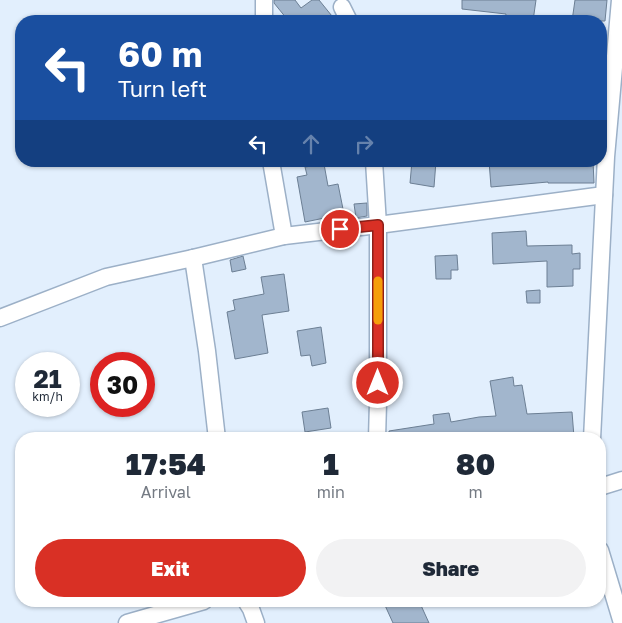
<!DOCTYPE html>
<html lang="en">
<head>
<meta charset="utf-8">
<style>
	body { margin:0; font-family:"Golos Text",sans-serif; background:#f2f2f3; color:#1f2937; height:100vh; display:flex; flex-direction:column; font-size:19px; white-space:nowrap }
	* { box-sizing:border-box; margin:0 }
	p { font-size:16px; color:#747a83 }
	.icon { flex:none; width:28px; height:28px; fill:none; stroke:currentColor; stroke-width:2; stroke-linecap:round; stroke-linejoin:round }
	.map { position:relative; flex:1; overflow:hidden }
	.side { position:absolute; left:15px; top:432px; width:591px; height:175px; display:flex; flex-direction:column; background:#fff; border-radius:20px; box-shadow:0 1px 4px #0004 }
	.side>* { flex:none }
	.banner { position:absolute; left:15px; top:15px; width:592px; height:152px; border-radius:20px; box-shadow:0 1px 4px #0004; background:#1a4fa0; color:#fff; overflow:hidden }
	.speed { position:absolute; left:15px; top:352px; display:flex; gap:10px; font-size:25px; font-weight:700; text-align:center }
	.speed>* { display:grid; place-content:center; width:65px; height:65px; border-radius:50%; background:#fff; box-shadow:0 1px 4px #0004; line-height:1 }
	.speed small { font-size:12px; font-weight:400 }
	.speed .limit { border:8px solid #d22; background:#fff; color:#111 }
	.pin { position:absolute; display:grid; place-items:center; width:42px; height:42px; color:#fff; margin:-21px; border:2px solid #fff; border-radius:50%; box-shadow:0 1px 5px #0007 }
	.me { position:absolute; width:55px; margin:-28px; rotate:0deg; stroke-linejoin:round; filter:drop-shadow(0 0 4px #0008) }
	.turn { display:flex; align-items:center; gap:18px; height:105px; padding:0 20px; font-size:22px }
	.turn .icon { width:65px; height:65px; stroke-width:2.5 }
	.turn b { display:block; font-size:35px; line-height:42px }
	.lanes { display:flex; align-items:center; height:48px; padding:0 20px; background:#0003; justify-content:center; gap:25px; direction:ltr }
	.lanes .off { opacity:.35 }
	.eta { display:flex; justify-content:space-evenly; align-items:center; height:85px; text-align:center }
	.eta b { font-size:30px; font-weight:800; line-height:35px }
	.action { display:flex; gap:10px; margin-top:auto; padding:10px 20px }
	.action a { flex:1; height:58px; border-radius:30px; background:#d93025; color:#fff; font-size:20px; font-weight:800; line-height:58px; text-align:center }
	.action a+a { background:#f2f2f3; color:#1f2937 }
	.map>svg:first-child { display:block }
</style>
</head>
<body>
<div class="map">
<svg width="622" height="623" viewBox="0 0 622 623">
	<rect width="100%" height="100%" fill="#e2effd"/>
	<g fill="#a2b6cd" stroke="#6c7f94">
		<path d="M 274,0 L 295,0 L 301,8 L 312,0 L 319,0 L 336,21 L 284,21 L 287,19 L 274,3 Z"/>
		<path d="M 462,0 L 536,0 L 533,21 L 505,21 L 506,14 L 462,9 Z"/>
		<path d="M 575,0 L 607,0 L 605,21 L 572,21 Z"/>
		<path d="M 412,161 L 436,161 L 434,187 L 410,183 Z"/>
		<path d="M 489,161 L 593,161 L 594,183 L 548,183 L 548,182 L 491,187 Z"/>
		<path d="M 324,164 L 328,186 L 338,184 L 344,214 L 305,222 L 297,177 L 307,175 L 305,167 Z"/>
		<path d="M 367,203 L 367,216 L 356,218 L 354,204 Z"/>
		<path d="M 526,231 L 527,246 L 572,245 L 572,254 L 580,253 L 580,269 L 573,269 L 573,286 L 547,287 L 547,261 L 493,264 L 492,233 Z"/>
		<path d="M 457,255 L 458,270 L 451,270 L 451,279 L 436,279 L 435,256 Z"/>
		<path d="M 243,256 L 246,269 L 232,272 L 230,260 Z"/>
		<path d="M 284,274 L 289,311 L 262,315 L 268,353 L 235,359 L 227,312 L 235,310 L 233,300 L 264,294 L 261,277 Z"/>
		<path d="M 540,290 L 540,303 L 527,303 L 526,291 Z"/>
		<path d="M 321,327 L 326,363 L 312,366 L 310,355 L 301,356 L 297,331 Z"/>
		<path d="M 513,377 L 514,386 L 522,385 L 527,414 L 572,412 L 574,437 L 558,439 L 389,439 L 389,431 L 434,424 L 433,415 L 449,413 L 451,422 L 479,417 L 496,416 L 490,381 Z"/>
		<path d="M 328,408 L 331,428 L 305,432 L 302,412 Z"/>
		<path d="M 383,601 L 419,601 L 429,623 L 393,623 Z"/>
	</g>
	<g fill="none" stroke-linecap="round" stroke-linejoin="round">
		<defs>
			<g id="minor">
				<path d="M 264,0 L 264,21"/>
				<path d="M 342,7 L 349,21"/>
				<path d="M 271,161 L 284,236"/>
				<path d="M 374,161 L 378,225 L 378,402 L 377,439"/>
				<path d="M 193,258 L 207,351 L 217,439"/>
				<path d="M 0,318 L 106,277 L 193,258 L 284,236 L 378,225 L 604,195"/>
				<path d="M 592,439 L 606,157 L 620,0"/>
				<path d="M 600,487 L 622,480"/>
				<path d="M 600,550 L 622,623"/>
				<path d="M 246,601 L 251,609 L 256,623"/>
				<path d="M 127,623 L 204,601"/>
			</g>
		</defs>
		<use href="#minor" stroke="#9cb0c7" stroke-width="19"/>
		<use href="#minor" stroke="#fff" stroke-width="16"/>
	</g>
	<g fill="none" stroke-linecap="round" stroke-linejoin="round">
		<defs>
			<path id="route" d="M 340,229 L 378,225 L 378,383"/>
		</defs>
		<use href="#route" stroke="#8d1f18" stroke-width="12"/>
		<use href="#route" stroke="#d93025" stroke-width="9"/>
		<path stroke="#f59e0b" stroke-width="9" d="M 378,281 L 378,320"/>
	</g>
</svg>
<div class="speed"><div>21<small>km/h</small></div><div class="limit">30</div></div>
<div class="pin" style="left:340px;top:229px;background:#d93025"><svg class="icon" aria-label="arrive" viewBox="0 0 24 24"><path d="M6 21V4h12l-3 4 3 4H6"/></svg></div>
<svg class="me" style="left:378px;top:383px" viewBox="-20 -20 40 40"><circle r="17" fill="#d93025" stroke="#fff" stroke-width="3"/><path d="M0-11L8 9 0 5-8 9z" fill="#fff"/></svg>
<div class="banner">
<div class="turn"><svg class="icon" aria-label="left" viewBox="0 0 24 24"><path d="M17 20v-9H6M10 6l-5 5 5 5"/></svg><div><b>60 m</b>Turn left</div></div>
<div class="lanes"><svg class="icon" aria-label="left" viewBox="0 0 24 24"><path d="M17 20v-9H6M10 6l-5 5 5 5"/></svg><svg class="icon off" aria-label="ahead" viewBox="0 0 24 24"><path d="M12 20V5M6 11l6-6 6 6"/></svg><svg class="icon off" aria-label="right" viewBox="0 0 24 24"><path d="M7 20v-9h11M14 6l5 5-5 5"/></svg></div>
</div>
<section class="side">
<div class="eta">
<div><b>17:54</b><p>Arrival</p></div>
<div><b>1</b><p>min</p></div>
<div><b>80</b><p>m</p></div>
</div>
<div class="action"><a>Exit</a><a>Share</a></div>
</section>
</div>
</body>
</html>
